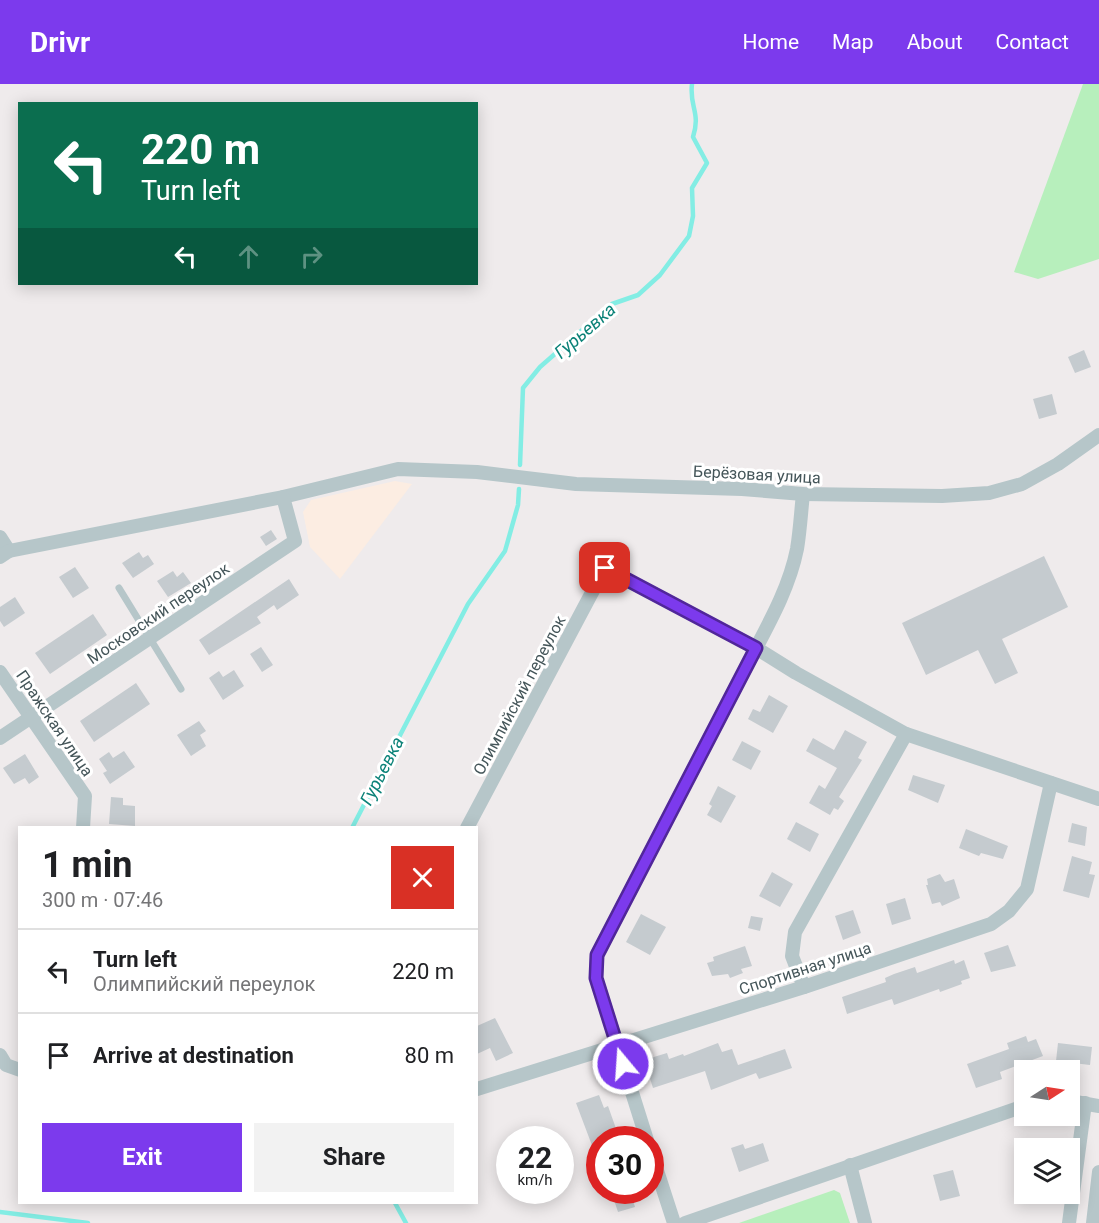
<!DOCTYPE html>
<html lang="en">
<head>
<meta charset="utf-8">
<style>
	body { margin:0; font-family:Roboto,sans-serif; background:#f2f2f2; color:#202124; height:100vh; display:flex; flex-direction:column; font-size:22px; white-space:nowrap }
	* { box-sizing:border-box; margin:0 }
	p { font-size:20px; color:#757577 }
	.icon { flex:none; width:33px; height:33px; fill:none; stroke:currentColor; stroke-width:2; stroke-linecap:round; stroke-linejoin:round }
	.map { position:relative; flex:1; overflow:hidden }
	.drawer { position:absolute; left:18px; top:742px; width:460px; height:378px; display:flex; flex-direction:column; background:#fff; border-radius:0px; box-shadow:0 3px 15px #0003 }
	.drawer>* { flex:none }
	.guide { position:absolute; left:18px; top:18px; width:460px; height:183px; border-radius:0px; box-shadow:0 3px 15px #0003; background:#0b6e4f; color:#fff; overflow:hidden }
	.needle { width:39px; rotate:78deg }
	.tools { position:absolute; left:1014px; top:976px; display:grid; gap:12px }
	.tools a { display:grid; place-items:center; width:66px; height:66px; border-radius:0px; background:#fff; box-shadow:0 3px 15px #0003; font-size:30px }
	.speed { position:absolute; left:496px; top:1042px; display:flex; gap:12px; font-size:30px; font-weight:700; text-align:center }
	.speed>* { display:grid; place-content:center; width:78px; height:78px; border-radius:50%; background:#fff; box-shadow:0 3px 15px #0003; line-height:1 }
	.speed small { font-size:15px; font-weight:400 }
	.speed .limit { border:9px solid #d22; background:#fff; color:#111 }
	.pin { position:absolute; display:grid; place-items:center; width:51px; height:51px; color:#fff; margin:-26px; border-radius:12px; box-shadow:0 3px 9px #0006 }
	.me { position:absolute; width:66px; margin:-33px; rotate:342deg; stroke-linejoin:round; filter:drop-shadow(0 0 4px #0008) }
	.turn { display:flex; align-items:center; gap:21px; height:126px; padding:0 24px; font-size:27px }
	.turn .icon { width:78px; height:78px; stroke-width:2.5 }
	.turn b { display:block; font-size:42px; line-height:51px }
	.lanes { display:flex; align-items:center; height:57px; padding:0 24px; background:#0003; justify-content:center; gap:30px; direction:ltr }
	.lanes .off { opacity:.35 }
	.round { display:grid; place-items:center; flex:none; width:63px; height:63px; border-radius:0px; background:#f2f2f2 }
	.head { display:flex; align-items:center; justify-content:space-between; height:102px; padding:0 24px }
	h1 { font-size:36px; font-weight:700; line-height:45px }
	.cta { display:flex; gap:12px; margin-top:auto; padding:12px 24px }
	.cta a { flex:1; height:69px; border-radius:0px; background:#7c3aed; color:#fff; font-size:24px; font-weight:700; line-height:69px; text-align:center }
	.cta a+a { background:#f2f2f2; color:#202124 }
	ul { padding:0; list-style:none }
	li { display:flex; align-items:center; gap:18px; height:84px; padding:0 24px; border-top:2px solid #e0e0e0 }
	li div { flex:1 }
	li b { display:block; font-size:22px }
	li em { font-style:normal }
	header { display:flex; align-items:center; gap:36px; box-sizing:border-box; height:84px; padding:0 30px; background:#7c3aed; color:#fff }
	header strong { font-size:28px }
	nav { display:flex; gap:33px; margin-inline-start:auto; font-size:21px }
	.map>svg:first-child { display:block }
</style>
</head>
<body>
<header>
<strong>Drivr</strong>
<nav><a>Home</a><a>Map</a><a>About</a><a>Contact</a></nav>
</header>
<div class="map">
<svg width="1099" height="1139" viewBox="0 0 1099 1139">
	<rect width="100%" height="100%" fill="#efebec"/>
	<path fill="#fcede2" d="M 395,397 L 412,400 L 340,495 L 310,463 L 303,428 L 311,416 Z"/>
	<g fill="#b7efbc">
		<path d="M 1083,0 L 1099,0 L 1099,175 L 1038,195 L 1014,188 Z"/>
		<path d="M 834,1106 L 840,1109 L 850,1139 L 739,1139 Z"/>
	</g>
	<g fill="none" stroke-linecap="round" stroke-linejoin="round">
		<g stroke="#83ede4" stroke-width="4.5">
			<path d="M 520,381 L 523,304 L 540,283 L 612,220 L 638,211 L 660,191 L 689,152 L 693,132 L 692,104 L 707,79 L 693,53 C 701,28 689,23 692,0"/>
			<path d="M 352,744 L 468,520 L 505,467 L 518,421 L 519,405"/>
			<path d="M 395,1119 L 406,1139"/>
			<path d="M 0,1128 L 88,1139"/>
		</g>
	</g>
	<g fill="#c5cbcf">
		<path d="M 1084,266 L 1091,283 L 1075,289 L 1068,273 Z"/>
		<path d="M 1052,310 L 1057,330 L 1039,335 L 1033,315 Z"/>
		<path d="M 271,446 L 277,455 L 266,462 L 260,453 Z"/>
		<path d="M 139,468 L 143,474 L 148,471 L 154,480 L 133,494 L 122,479 Z"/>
		<path d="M 1044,472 L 1068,523 L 1002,555 L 1018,589 L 995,600 L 978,566 L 926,591 L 902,539 Z"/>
		<path d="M 75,483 L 89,504 L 73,514 L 59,493 Z"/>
		<path d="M 173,487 L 177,493 L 183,488 L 191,499 L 168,513 L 157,497 Z"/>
		<path d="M 289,495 L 299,511 L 277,526 L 274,521 L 257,533 L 261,539 L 209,571 L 199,556 Z"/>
		<path d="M 15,513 L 25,529 L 4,543 L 0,537 L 0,523 Z"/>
		<path d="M 93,530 L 107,551 L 50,590 L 35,569 Z"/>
		<path d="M 261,563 L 273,581 L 262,588 L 250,570 Z"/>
		<path d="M 234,586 L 244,602 L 223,616 L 209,594 L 219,587 L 223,593 Z"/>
		<path d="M 136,599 L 150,620 L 94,658 L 80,637 Z"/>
		<path d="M 769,611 L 788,622 L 773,649 L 748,635 L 753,625 L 760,628 Z"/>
		<path d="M 199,637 L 206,647 L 200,651 L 206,662 L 191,672 L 177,651 Z"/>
		<path d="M 845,646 L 867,658 L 858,674 L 862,676 L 839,713 L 844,717 L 838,726 L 834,724 L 830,731 L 809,719 L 819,701 L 825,705 L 837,684 L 806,667 L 813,654 L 834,666 Z"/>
		<path d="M 742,657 L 761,667 L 751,686 L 732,676 Z"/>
		<path d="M 124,667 L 135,683 L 110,700 L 103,689 L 107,687 L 99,675 L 109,668 L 113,674 Z"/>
		<path d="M 25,670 L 39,693 L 29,700 L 25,694 L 14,700 L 3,684 Z"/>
		<path d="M 913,691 L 945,701 L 938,719 L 908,706 Z"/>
		<path d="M 718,702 L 736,712 L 721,739 L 707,731 L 712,722 L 709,720 Z"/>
		<path d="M 111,713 L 123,714 L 123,721 L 135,722 L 135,742 L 109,740 Z"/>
		<path d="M 796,738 L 819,750 L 810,768 L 787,755 Z"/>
		<path d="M 1072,739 L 1087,743 L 1085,762 L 1068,758 Z"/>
		<path d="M 966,745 L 1008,762 L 1003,775 L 981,769 L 979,772 L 959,764 Z"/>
		<path d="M 1072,772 L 1092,778 L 1089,790 L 1095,791 L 1089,814 L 1063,807 Z"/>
		<path d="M 772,788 L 793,800 L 780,823 L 759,812 Z"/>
		<path d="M 940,790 L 945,798 L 954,795 L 960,814 L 942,822 L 940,818 L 932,820 L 926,801 L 928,801 L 927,795 Z"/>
		<path d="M 905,814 L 911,835 L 892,841 L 886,820 Z"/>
		<path d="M 853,826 L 861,849 L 843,856 L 835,832 Z"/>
		<path d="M 641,830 L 666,843 L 650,871 L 626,858 Z"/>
		<path d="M 751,832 L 763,834 L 760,847 L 748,844 Z"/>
		<path d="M 1008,861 L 1016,882 L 991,888 L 984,869 Z"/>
		<path d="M 745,862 L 752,882 L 741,885 L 743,889 L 730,894 L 728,890 L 712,892 L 707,879 L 714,877 L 713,873 Z"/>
		<path d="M 954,876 L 955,880 L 964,876 L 970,894 L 961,897 L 962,900 L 940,908 L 939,905 L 894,921 L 892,915 L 847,930 L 842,913 L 886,898 L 885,894 L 894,890 L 915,883 L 917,889 Z"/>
		<path d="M 495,934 L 513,969 L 496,977 L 490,964 L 477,970 L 477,942 Z"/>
		<path d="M 1026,952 L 1028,958 L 1036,955 L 1043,972 L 1000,988 L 1002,995 L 976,1004 L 967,980 L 1009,965 L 1007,959 Z"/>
		<path d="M 718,959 L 722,968 L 732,965 L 738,981 L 785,965 L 792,984 L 759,995 L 756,989 L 711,1006 L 705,987 L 653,1004 L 644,976 L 667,969 L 669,975 L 683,970 L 684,972 Z"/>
		<path d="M 1058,959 L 1092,963 L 1090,981 L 1056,977 Z"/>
		<path d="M 599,1011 L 604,1024 L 608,1022 L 619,1053 L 600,1056 L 599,1080 L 576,1019 Z"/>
		<path d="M 763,1059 L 769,1077 L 739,1088 L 731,1064 L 743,1060 L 745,1065 Z"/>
		<path d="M 953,1086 L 960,1112 L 940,1117 L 933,1091 Z"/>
		<path d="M 611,1107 L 630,1107 L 635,1123 L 618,1128 Z"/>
	</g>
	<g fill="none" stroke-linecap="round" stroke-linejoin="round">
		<path stroke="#b6c6c9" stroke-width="7" d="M 119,504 L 181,605"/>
		<g stroke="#b6c6c9" stroke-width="14">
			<path d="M 803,410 C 801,428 800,447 797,465 C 790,500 773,532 756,564 L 796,589 L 906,650 L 1099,715"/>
			<path d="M 0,453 L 9,467"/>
			<path d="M 0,473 L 9,467 L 283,413 L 398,385 L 477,388 L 576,400 L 742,405 L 803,410 L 942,412 L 989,409 L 1022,400 L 1058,380 L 1099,351"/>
			<path d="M 0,588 L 85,712 L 83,744"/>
			<path d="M 0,654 L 295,457 L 283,413"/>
			<path d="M 467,744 L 605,484 L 756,564 L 597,871 L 596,894 L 647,1056"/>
			<path d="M 804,903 L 792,872 L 795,848 L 906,650"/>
			<path d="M 0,971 L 6,981 L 20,986"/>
			<path d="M 477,1005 L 804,903 L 991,840 L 1009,827 L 1027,805 L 1051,699"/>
			<path d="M 1070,1017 L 1099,1022"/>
			<path d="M 651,1068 L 674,1139"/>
			<path d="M 850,1081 L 865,1139"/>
			<path d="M 685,1139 L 1024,1022"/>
			<path d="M 1069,1139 L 1085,1019"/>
			<path d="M 1093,1139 L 1099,1088"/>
		</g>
	</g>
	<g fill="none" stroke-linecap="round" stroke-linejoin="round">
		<defs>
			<path id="route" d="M 605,484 L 756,564 L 597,871 L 596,894 L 623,980"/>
		</defs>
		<use href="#route" stroke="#51269a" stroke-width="15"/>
		<use href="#route" stroke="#7c3aed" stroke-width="10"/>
	</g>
	<g text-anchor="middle" stroke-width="6" stroke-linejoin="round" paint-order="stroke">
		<g font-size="16" fill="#445559" stroke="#fff">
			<text transform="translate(757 390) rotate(3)" y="6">Берёзовая улица</text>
			<text transform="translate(158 529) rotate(-34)" y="6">Московский переулок</text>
			<text transform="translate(519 611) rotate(-62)" y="6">Олимпийский переулок</text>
			<text transform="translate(55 639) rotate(56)" y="6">Пражская улица</text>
			<text transform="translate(805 884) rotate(-18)" y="6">Спортивная улица</text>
		</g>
		<g font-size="18" font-style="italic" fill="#0b8278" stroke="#fff">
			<text transform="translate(585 247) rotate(-41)" y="6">Гурьевка</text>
			<text transform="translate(382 687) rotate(-63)" y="6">Гурьевка</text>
		</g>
	</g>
</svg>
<div class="tools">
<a><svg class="needle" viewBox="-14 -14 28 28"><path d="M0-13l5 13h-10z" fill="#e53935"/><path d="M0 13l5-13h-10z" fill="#757577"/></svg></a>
<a><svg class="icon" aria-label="layers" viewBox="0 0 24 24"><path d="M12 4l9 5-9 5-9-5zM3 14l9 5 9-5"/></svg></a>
</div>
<div class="speed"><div>22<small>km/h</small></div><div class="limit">30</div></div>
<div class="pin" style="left:605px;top:484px;background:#d93025"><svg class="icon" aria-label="arrive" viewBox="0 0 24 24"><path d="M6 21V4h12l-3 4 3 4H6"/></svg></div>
<svg class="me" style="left:623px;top:980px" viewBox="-20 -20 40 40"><circle r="17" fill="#7c3aed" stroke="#fff" stroke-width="3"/><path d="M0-11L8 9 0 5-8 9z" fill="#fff"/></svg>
<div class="guide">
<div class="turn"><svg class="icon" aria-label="left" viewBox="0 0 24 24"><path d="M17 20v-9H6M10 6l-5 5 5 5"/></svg><div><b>220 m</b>Turn left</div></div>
<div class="lanes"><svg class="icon" aria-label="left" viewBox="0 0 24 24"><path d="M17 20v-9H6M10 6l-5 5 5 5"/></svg><svg class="icon off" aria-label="ahead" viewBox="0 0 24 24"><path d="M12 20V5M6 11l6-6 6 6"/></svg><svg class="icon off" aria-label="right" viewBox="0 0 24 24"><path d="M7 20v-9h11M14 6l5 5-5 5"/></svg></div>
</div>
<section class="drawer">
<div class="head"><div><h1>1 min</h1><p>300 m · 07:46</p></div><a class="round" style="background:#d93025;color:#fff"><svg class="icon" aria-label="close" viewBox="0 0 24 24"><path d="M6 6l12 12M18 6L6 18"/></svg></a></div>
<ul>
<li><svg class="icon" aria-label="left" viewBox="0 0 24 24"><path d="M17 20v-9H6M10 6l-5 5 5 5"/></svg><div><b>Turn left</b><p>Олимпийский переулок</p></div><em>220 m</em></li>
<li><svg class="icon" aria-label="arrive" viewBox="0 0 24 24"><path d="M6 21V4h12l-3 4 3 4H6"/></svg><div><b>Arrive at destination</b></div><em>80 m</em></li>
</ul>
<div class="cta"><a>Exit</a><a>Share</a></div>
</section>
</div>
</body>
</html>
